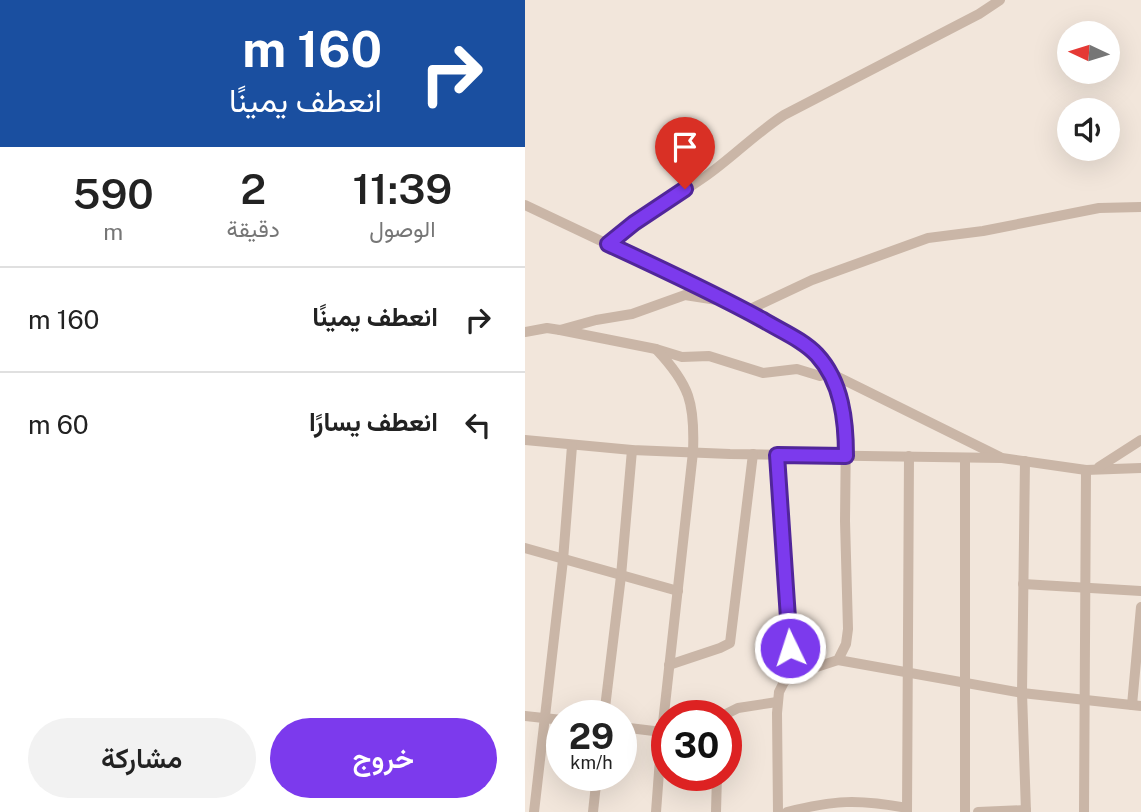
<!DOCTYPE html>
<html lang="ar">
<head>
<meta charset="utf-8">
<style>
	body { margin:0; font-family:"Public Sans",Vazirmatn,sans-serif; background:#f2f2f2; color:#222; direction:rtl; height:100vh; display:flex; flex-direction:column; font-size:26px; white-space:nowrap }
	* { box-sizing:border-box; margin:0 }
	p { font-size:23px; color:#767676 }
	.icon { flex:none; width:38px; height:38px; fill:none; stroke:currentColor; stroke-width:2; stroke-linecap:round; stroke-linejoin:round }
	.map { position:relative; flex:1; overflow:hidden; direction:ltr }
	.details { display:flex; flex-direction:column; background:#fff; width:525px }
	.details>* { flex:none }
	.top-card { background:#1a4fa0; color:#fff; overflow:hidden }
	.needle { width:46px; rotate:274deg }
	.buttons { position:absolute; left:532px; top:21px; display:grid; gap:14px }
	.buttons a { display:grid; place-items:center; width:63px; height:63px; border-radius:50%; background:#fff; box-shadow:0 7px 28px #0002; font-size:35px }
	.speed { position:absolute; left:21px; top:700px; display:flex; gap:14px; font-size:35px; font-weight:700; text-align:center }
	.speed>* { display:grid; place-content:center; width:91px; height:91px; border-radius:50%; background:#fff; box-shadow:0 7px 28px #0002; line-height:1 }
	.speed small { font-size:18px; font-weight:400 }
	.speed .limit { border:10px solid #d22; background:#fff; color:#111 }
	.pin { position:absolute; display:grid; place-items:center; width:60px; height:60px; color:#fff; margin:-72px -30px; border-radius:50% 50% 50% 0; rotate:-45deg; box-shadow:0 0 7px #0007 }
	.pin .icon { rotate:45deg }
	.me { position:absolute; width:77px; margin:-38px; rotate:356deg; stroke-linejoin:round; filter:drop-shadow(0 0 5px #0008) }
	.turn { display:flex; align-items:center; gap:24px; height:147px; padding:0 28px; font-size:32px }
	.turn .icon { width:91px; height:91px; stroke-width:2.5 }
	.turn b { display:block; font-size:49px; line-height:60px }
	.eta { display:flex; justify-content:space-evenly; align-items:center; height:119px; text-align:center }
	.eta b { font-size:42px; font-weight:600; line-height:49px }
	.action { display:flex; gap:14px; margin-top:auto; padding:14px 28px }
	.action a { flex:1; height:80px; border-radius:42px; background:#7c3aed; color:#fff; font-size:28px; font-weight:600; line-height:80px; text-align:center }
	.action a+a { background:#f2f2f2; color:#222 }
	ul { padding:0; list-style:none }
	li { display:flex; align-items:center; gap:21px; height:105px; padding:0 28px; border-top:2px solid #e0e0e0 }
	li div { flex:1 }
	li b { display:block; font-size:26px }
	li em { font-style:normal }
	main { display:flex; flex:1; min-height:0 }
	.map>svg:first-child { display:block }
</style>
</head>
<body>
<main>
<div class="map">
<svg width="616" height="812" viewBox="0 0 616 812">
	<rect width="100%" height="100%" fill="#f2e6db"/>
	<g fill="none" stroke-linecap="round" stroke-linejoin="round">
		<g stroke="#cab6a7" stroke-width="10">
			<path d="M 0,205 L 205,302 L 280,344 L 293,356 L 310,386 L 318,409 L 321,430 L 320,521 L 323,629 L 321,644 L 313,660 L 267,675 L 259,682 L 254,692 L 252,713 L 253,812"/>
			<path d="M 83,244 C 114,219 148,199 181,176 C 208,157 231,133 259,115 L 454,14 L 475,0"/>
			<path d="M 221,311 L 287,280 L 403,238 L 458,231 L 574,208 L 616,207"/>
			<path d="M 35,330 L 131,349 L 157,357 L 184,356 L 238,373 L 272,369 L 295,376 L 305,373 L 475,457"/>
			<path d="M 0,332 L 22,328 L 35,330 L 71,320 L 107,314 L 160,295 L 192,300"/>
			<path d="M 0,440 L 107,450 L 205,454 L 477,458 L 561,470 L 616,468"/>
			<path d="M 252,455 L 267,675"/>
			<path d="M 500,461 L 497,693 L 501,812"/>
			<path d="M 574,467 L 616,440"/>
			<path d="M 0,548 L 153,591"/>
			<path d="M 498,584 L 616,591"/>
			<path d="M 313,660 L 497,693 L 616,706"/>
			<path d="M 144,665 L 195,648 L 205,643 L 228,454"/>
			<path d="M 607,705 L 616,607"/>
			<path d="M 0,716 L 37,720"/>
			<path d="M 79,716 L 96,576 L 107,450"/>
			<path d="M 197,716 L 213,708 L 252,702"/>
			<path d="M 96,727 L 137,732 L 140,736"/>
			<path d="M 9,812 L 38,560 L 47,446"/>
			<path d="M 68,812 L 72,775"/>
			<path d="M 131,812 L 137,732 L 168,452 C 170,403 165,385 131,349"/>
			<path d="M 191,812 L 192,775"/>
			<path d="M 262,812 C 309,800 333,799 382,808"/>
			<path d="M 382,812 L 384,456"/>
			<path d="M 440,812 L 440,458"/>
			<path d="M 453,812 L 501,810"/>
			<path d="M 559,812 L 561,470"/>
		</g>
	</g>
	<g fill="none" stroke-linecap="round" stroke-linejoin="round">
		<defs>
			<path id="route" d="M 160,189 L 109,223 L 83,244 C 135,268 187,292 238,320 C 256,331 278,340 292,355 C 317,382 321,421 321,456 L 252,455 L 265,648"/>
		</defs>
		<use href="#route" stroke="#51269a" stroke-width="18"/>
		<use href="#route" stroke="#7c3aed" stroke-width="12"/>
	</g>
</svg>
<div class="buttons">
<a><svg class="needle" viewBox="-14 -14 28 28"><path d="M0-13l5 13h-10z" fill="#e53935"/><path d="M0 13l5-13h-10z" fill="#767676"/></svg></a>
<a><svg class="icon" aria-label="sound" viewBox="0 0 24 24"><path d="M4 9h4l5-4v14l-5-4H4zM17 9q2 3 0 6"/></svg></a>
</div>
<div class="speed"><div>29<small>km/h</small></div><div class="limit">30</div></div>
<div class="pin" style="left:160px;top:189px;background:#d93025"><svg class="icon" aria-label="arrive" viewBox="0 0 24 24"><path d="M6 21V4h12l-3 4 3 4H6"/></svg></div>
<svg class="me" style="left:265px;top:648px" viewBox="-20 -20 40 40"><circle r="17" fill="#7c3aed" stroke="#fff" stroke-width="3"/><path d="M0-11L8 9 0 5-8 9z" fill="#fff"/></svg>
</div>
<section class="details">
<div class="top-card">
<div class="turn"><svg class="icon" aria-label="right" viewBox="0 0 24 24"><path d="M7 20v-9h11M14 6l5 5-5 5"/></svg><div><b>160 m</b>انعطف يمينًا</div></div>
</div>
<div class="eta">
<div><b>11:39</b><p>الوصول</p></div>
<div><b>2</b><p>دقيقة</p></div>
<div><b>590</b><p>m</p></div>
</div>
<ul>
<li><svg class="icon" aria-label="right" viewBox="0 0 24 24"><path d="M7 20v-9h11M14 6l5 5-5 5"/></svg><div><b>انعطف يمينًا</b></div><em>160 m</em></li>
<li><svg class="icon" aria-label="left" viewBox="0 0 24 24"><path d="M17 20v-9H6M10 6l-5 5 5 5"/></svg><div><b>انعطف يسارًا</b></div><em>60 m</em></li>
</ul>
<div class="action"><a>خروج</a><a>مشاركة</a></div>
</section>
</main>
</body>
</html>
